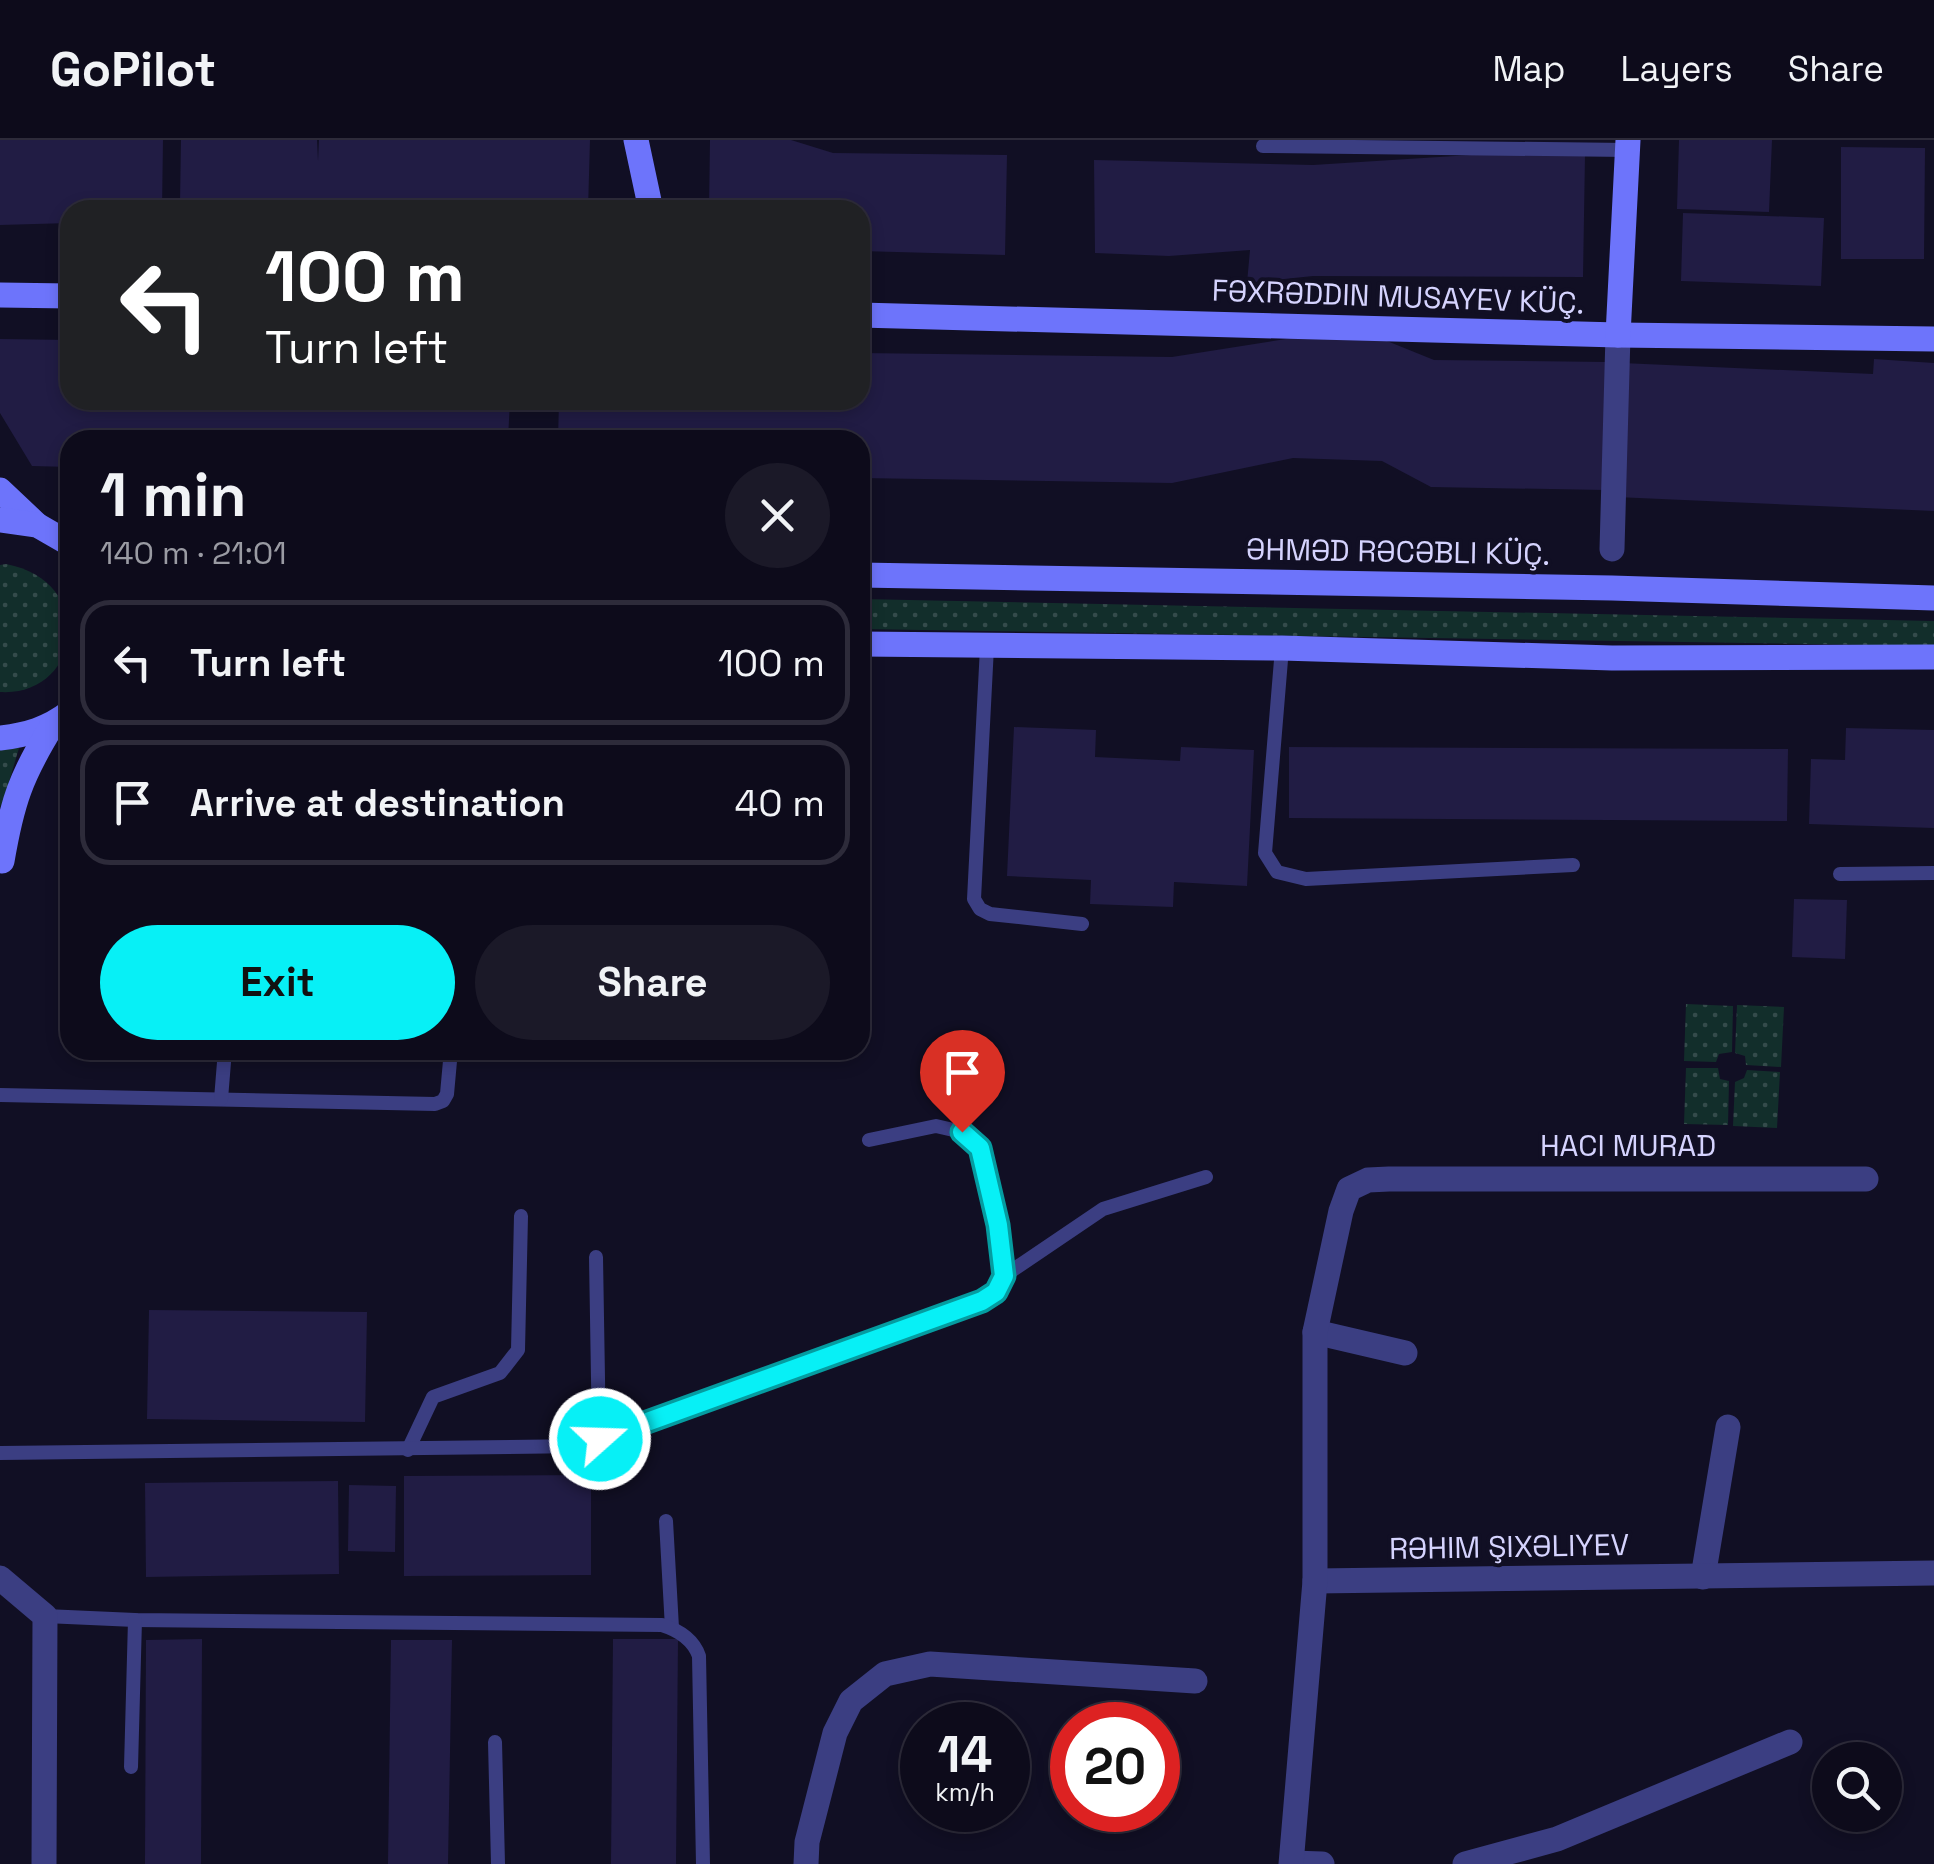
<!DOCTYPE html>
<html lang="en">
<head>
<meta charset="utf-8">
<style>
	body { margin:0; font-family:"Space Grotesk",sans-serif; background:#1b1928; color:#f1f3f6; height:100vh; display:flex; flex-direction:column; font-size:38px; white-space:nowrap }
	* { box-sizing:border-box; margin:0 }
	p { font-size:32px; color:#9a9ba3 }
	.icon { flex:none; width:55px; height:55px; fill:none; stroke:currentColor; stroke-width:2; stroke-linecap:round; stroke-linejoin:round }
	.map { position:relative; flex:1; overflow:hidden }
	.drawer { position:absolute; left:60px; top:290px; width:810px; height:630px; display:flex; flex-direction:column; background:#0d0b1b; border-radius:30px; box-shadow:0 5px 15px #0003,0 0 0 2px #2d2b3a }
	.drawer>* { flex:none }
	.top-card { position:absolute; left:60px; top:60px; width:810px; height:210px; border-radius:30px; box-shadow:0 5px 15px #0003,0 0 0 2px #2d2b3a; background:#202124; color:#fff; overflow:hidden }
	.fabs { position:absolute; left:1812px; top:1602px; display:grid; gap:20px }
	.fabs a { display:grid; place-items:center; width:90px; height:90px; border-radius:50%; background:#0d0b1b; box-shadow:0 5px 15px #0003,0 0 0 2px #2d2b3a; font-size:50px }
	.speed { position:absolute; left:900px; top:1562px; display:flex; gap:20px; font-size:50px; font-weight:700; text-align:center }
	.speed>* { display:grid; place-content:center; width:130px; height:130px; border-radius:50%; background:#0d0b1b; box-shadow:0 5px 15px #0003,0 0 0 2px #2d2b3a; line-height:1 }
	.speed small { font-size:25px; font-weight:400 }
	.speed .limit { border:15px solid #d22; background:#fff; color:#111 }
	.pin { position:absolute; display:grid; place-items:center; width:85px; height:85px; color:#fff; margin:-102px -42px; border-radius:50% 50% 50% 0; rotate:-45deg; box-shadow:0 0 10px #0007 }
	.pin .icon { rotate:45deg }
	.me { position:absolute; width:110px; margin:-55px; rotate:70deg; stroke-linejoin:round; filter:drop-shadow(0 0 8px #0008) }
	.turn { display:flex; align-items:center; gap:35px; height:210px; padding:0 40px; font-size:45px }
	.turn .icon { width:130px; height:130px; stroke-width:2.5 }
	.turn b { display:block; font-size:70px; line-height:85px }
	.round { display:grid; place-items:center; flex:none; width:105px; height:105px; border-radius:52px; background:#1b1928 }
	.overview { display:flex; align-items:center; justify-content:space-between; height:170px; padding:0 40px }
	h1 { font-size:60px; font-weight:700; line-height:75px }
	.primary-button { display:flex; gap:20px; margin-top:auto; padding:20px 40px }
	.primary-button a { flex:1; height:115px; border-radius:60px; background:#07f0f6; color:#111; font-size:40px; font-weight:700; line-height:115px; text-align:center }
	.primary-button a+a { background:#1b1928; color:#f1f3f6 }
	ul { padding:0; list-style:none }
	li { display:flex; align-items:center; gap:30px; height:125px; margin:0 20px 15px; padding:0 20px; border:5px solid #2d2b3a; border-radius:30px }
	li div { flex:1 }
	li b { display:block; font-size:38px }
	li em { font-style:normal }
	header { display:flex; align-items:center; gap:60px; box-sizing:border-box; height:140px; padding:0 50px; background:#0d0b1b; border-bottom:2px solid #2d2b3a }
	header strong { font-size:48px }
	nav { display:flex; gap:55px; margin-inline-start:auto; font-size:35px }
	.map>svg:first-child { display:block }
</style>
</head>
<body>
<header>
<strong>GoPilot</strong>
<nav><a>Map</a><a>Layers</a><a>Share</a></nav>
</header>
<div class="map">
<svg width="1934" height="1724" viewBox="0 0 1934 1724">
	<defs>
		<pattern id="grass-dots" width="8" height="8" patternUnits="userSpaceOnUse" patternTransform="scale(2.5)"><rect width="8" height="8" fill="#122e2b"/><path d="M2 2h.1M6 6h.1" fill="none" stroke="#344b4b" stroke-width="1.8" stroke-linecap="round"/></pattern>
	</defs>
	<rect width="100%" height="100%" fill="#110f24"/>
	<g fill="url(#grass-dots)">
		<path d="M 6,424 C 99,442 81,557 0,552 L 0,425 Z"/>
		<path d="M 860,459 L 1934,481 L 1934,506 L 860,489 Z"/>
		<path d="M 0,608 L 19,608 L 1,669 L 0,663 Z"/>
		<path d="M 1686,864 L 1733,866 L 1732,912 L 1719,914 L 1716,922 L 1684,921 Z"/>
		<path d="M 1737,865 L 1784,867 L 1781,927 L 1746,925 L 1745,916 L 1735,913 Z"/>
		<path d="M 1686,928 L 1718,928 L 1720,939 L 1729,941 L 1728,985 L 1684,984 Z"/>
		<path d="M 1747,930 L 1780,932 L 1777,988 L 1733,986 L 1735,942 L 1744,938 Z"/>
	</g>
	<g fill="#211c44">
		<path d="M 0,0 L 163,0 L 162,70 L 70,70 L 70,83 L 0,85 Z"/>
		<path d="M 181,0 L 317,0 L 318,21 L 319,0 L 590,0 L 588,70 L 180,63 Z"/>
		<path d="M 710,0 L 791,0 L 833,13 L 1007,15 L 1005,115 L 860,111 L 860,70 L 709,70 Z"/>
		<path d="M 1679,0 L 1772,0 L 1769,72 L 1677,69 Z"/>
		<path d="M 1841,7 L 1925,8 L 1924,119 L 1841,119 Z"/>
		<path d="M 1502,13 L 1585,15 L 1583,137 L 1313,136 L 1247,143 L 1250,110 L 1169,116 L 1095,113 L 1094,20 L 1313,25 Z"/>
		<path d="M 1683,73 L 1824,78 L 1821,146 L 1681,141 Z"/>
		<path d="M 1298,197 L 1387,201 L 1434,220 L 1607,222 L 1605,350 L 1431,347 L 1382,321 L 1293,318 L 1172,343 L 860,338 L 860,300 L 558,300 L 559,260 L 860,260 L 860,213 L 1172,217 Z"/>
		<path d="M 0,199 L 70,200 L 70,260 L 510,260 L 508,300 L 70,300 L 70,327 L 32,326 L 0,273 Z"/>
		<path d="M 1874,219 L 1934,223 L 1934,371 L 1616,357 L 1622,223 L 1873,234 Z"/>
		<path d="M 1014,587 L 1096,590 L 1095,617 L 1180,621 L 1181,607 L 1254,610 L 1247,746 L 1174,742 L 1173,767 L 1090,764 L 1091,740 L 1007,736 Z"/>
		<path d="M 1846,588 L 1934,590 L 1934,688 L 1809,684 L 1811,619 L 1845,620 Z"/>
		<path d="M 1289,607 L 1788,609 L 1787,681 L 1289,678 Z"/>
		<path d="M 1794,759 L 1847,760 L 1845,819 L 1792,817 Z"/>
		<path d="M 89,910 L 159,910 L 159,921 L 89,920 Z"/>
		<path d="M 149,1170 L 367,1172 L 365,1282 L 147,1279 Z"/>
		<path d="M 591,1335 L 591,1435 L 404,1436 L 404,1336 Z"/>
		<path d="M 338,1341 L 339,1434 L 146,1437 L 145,1343 Z"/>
		<path d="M 349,1345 L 396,1346 L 395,1412 L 348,1411 Z"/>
		<path d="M 202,1499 L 201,1724 L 145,1724 L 146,1500 Z"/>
		<path d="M 613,1499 L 678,1499 L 676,1724 L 611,1724 Z"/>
		<path d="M 391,1500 L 452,1500 L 448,1724 L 388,1724 Z"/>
	</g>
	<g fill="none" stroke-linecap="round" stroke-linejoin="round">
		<g stroke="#3b3e82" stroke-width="14">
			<path d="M 1263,6 L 1628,10"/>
			<path d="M 987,507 L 974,759 L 980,769 L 990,774 L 1082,784"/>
			<path d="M 1282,508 L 1265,713 L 1277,732 L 1306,739 L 1573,725"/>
			<path d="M 1840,734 L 1934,733"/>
			<path d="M 364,910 L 365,913"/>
			<path d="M 0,955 L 435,964 L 443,961 L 447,954 L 451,910"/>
			<path d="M 221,959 L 225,910"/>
			<path d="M 596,1117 L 599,1299"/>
			<path d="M 1004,1136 L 1103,1069 L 1206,1037"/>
			<path d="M 408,1310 L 433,1257 L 500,1233 L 518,1210 L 521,1076"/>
			<path d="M 0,1313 L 584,1306 L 982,1161 L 996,1151 L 1004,1136 L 997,1085 L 980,1008 L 962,992 L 936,986 L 869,1000"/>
			<path d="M 666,1381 L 672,1488"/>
			<path d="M 45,1476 L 135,1480 L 662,1485 C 678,1490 693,1499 699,1516 L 703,1724"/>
			<path d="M 495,1602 L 498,1724"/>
			<path d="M 131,1627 L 135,1480"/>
		</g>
		<g stroke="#3b3e82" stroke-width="25">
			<path d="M 1612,409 L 1618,195"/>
			<path d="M 1315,1192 L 1405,1213"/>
			<path d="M 1703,1437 L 1728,1287"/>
			<path d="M 0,1438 L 45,1476 L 44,1724"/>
			<path d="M 1315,1441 L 1934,1433"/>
			<path d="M 1292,1723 L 1322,1724"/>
			<path d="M 806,1724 L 807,1702 L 835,1593 L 851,1561 L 885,1534 L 930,1524 L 1195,1541"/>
			<path d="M 1291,1724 L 1315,1441 L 1315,1192 L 1341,1071 L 1349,1049 L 1368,1040 L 1389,1039 L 1866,1039"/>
			<path d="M 1465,1724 L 1557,1699 L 1790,1602"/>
		</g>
		<g stroke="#6d74fb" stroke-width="25">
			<path d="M 636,0 L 651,70"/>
			<path d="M 0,155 L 70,156"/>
			<path d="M 860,175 L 1618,195 L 1934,199"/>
			<path d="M 1618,195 L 1628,0"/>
			<path d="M 0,350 L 37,385"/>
			<path d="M 0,380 L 37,385 L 70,404"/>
			<path d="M 860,435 L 1612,448 L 1934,458"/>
			<path d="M 860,504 L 1282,508 L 1612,518 L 1934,517"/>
			<path d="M 0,598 C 27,595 48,589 70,572"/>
			<path d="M 2,721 C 12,662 21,636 52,586"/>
		</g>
	</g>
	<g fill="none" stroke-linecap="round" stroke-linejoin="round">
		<defs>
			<path id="route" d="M 600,1299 L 982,1161 L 996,1152 L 1004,1136 L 998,1085 L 980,1008 L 962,992"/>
		</defs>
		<use href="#route" stroke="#059ca0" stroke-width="25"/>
		<use href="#route" stroke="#07f0f6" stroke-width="18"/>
	</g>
	<g text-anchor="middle" stroke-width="8" stroke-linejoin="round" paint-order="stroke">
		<g font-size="30" fill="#d5d3fe" stroke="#110f24">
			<text transform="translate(1398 157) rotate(2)" y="10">FƏXRƏDDIN MUSAYEV KÜÇ.</text>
			<text transform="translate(1398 412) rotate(1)" y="10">ƏHMƏD RƏCƏBLI KÜÇ.</text>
			<text x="1628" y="1016">HACI MURAD</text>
			<text transform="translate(1509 1407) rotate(-1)" y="10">RƏHIM ŞIXƏLIYEV</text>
		</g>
	</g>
</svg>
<div class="fabs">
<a><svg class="icon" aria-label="search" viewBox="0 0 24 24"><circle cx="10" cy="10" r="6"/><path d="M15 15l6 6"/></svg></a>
</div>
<div class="speed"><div>14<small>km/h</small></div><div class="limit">20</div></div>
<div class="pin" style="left:962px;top:992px;background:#d93025"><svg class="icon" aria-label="arrive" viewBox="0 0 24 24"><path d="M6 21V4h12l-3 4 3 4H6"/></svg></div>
<svg class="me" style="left:600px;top:1299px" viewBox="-20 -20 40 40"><circle r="17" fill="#07f0f6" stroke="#fff" stroke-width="3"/><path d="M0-11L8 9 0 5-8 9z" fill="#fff"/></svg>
<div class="top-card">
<div class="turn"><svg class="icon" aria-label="left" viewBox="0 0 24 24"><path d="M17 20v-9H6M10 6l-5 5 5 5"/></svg><div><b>100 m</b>Turn left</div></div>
</div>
<section class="drawer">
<div class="overview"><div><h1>1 min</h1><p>140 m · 21:01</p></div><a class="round"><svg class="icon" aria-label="close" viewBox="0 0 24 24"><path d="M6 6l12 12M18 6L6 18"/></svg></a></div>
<ul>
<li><svg class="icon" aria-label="left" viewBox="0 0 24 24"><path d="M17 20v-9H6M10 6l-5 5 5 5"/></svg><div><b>Turn left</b></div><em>100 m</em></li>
<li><svg class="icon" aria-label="arrive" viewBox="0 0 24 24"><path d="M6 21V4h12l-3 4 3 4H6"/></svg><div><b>Arrive at destination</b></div><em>40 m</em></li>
</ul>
<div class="primary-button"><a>Exit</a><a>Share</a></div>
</section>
</div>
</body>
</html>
